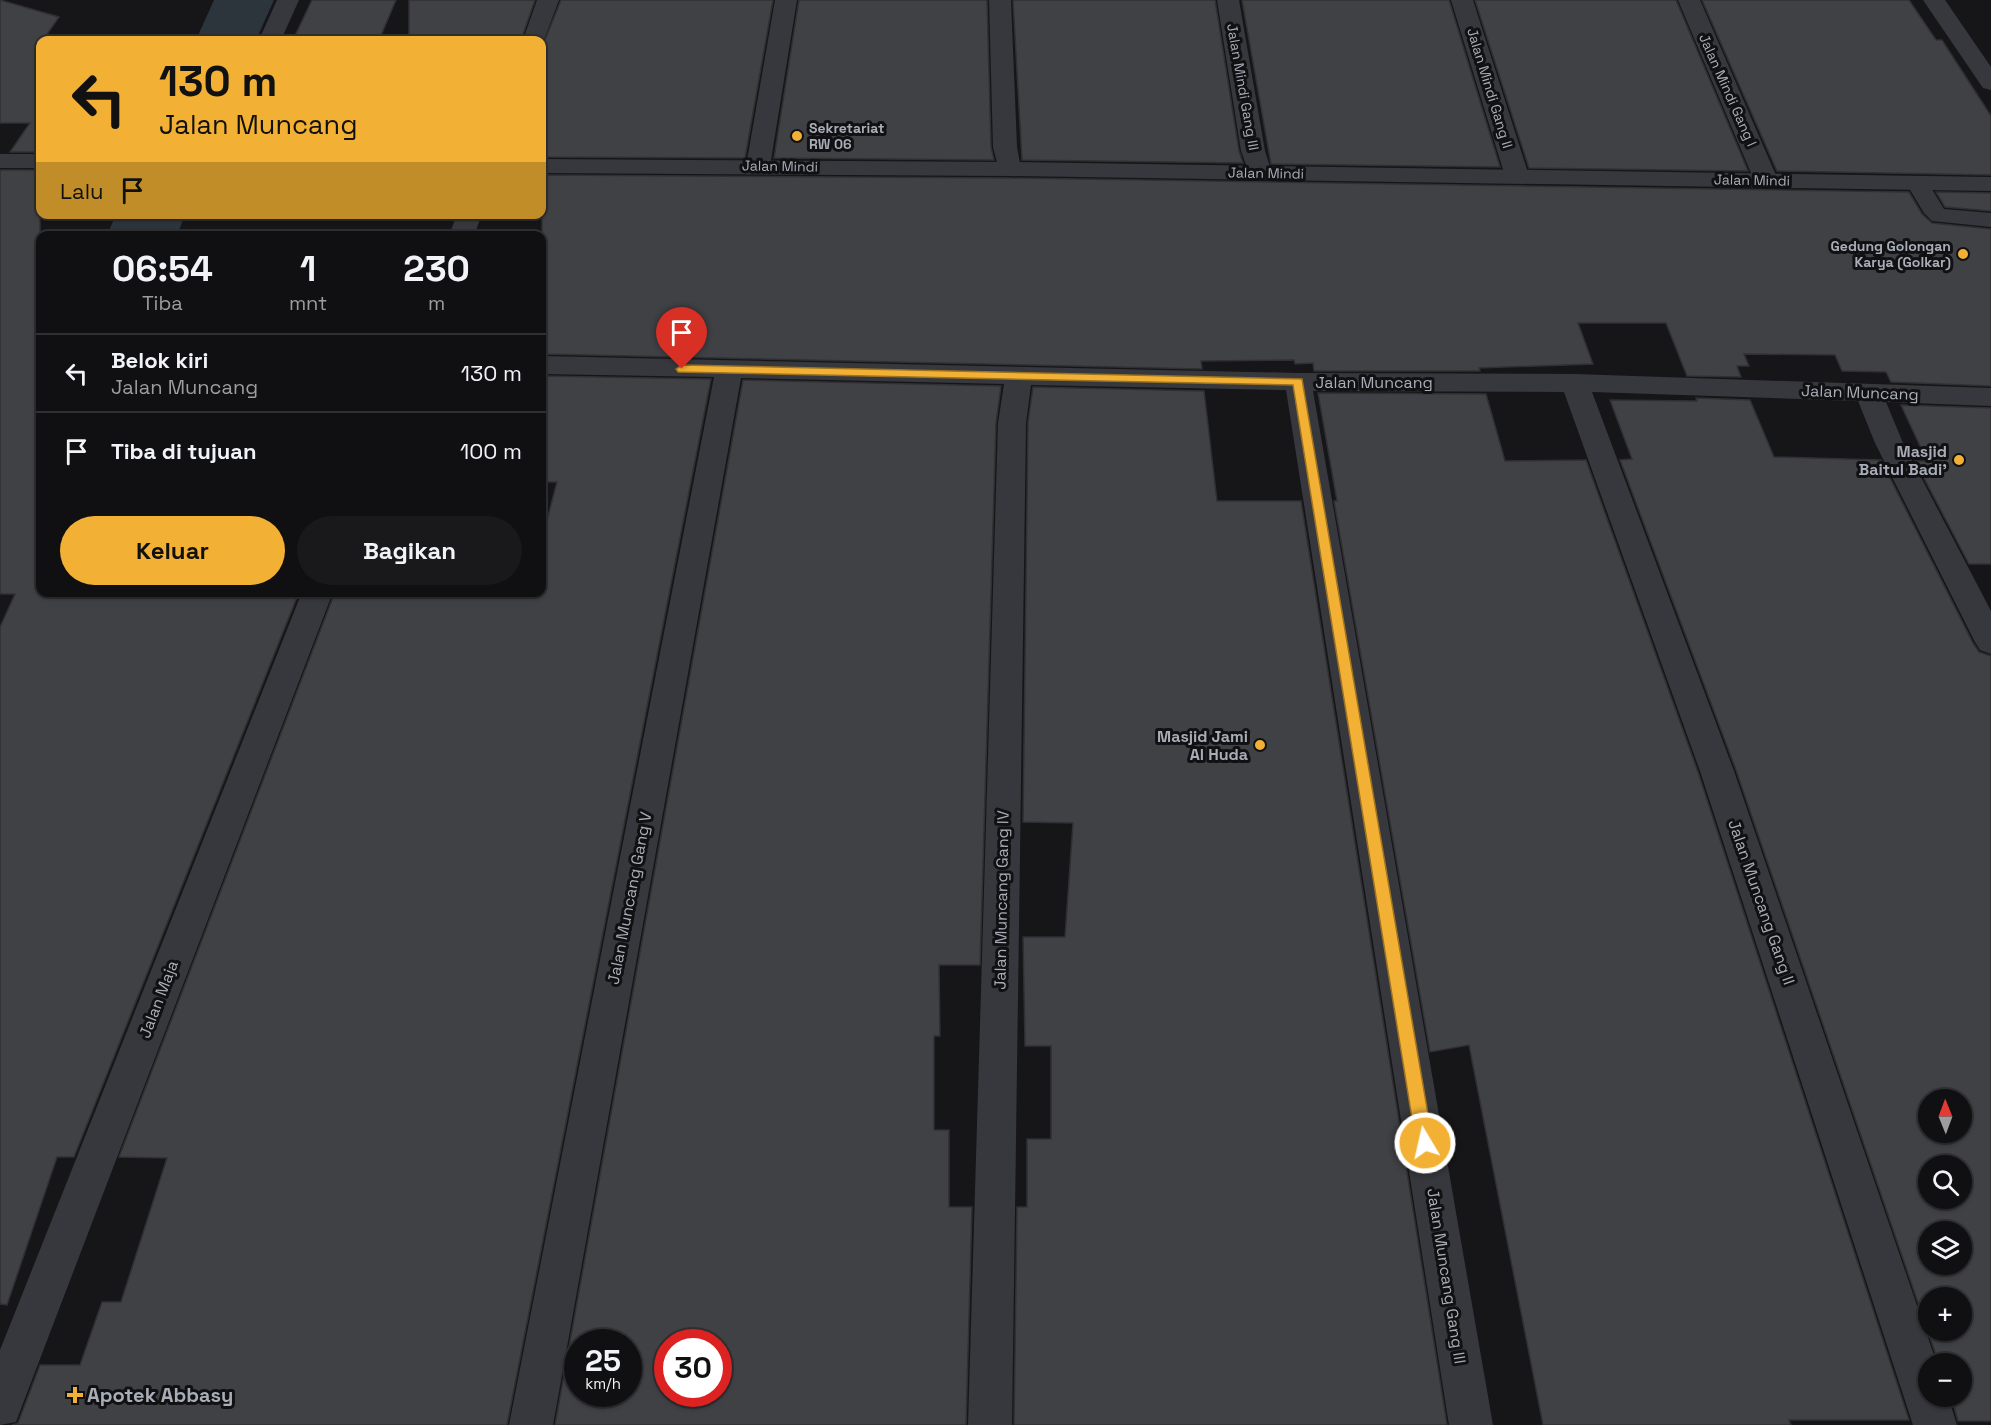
<!DOCTYPE html>
<html lang="id">
<head>
<meta charset="utf-8">
<style>
	body { margin:0; font-family:"Space Grotesk",sans-serif; background:#19191b; color:#f1f3f6; height:100vh; display:flex; flex-direction:column; font-size:22px; white-space:nowrap }
	* { box-sizing:border-box; margin:0 }
	p { font-size:20px; color:#9c9d9f }
	.icon { flex:none; width:33px; height:33px; fill:none; stroke:currentColor; stroke-width:2; stroke-linecap:round; stroke-linejoin:round }
	.map { position:relative; flex:1; overflow:hidden }
	.details { position:absolute; left:36px; top:231px; width:510px; height:366px; display:flex; flex-direction:column; background:#101012; border-radius:12px; box-shadow:0 2px 4px #0004,0 0 0 2px #303032 }
	.details>* { flex:none }
	.guide { position:absolute; left:36px; top:36px; width:510px; height:183px; border-radius:12px; box-shadow:0 2px 4px #0004,0 0 0 2px #303032; background:#f2b134; color:#111; overflow:hidden }
	.needle { width:39px; rotate:359deg }
	.buttons { position:absolute; left:1918px; top:1089px; display:grid; gap:12px }
	.buttons a { display:grid; place-items:center; width:54px; height:54px; border-radius:50%; background:#101012; box-shadow:0 2px 4px #0004,0 0 0 2px #303032; font-size:30px }
	.speed { position:absolute; left:564px; top:1329px; display:flex; gap:12px; font-size:30px; font-weight:700; text-align:center }
	.speed>* { display:grid; place-content:center; width:78px; height:78px; border-radius:50%; background:#101012; box-shadow:0 2px 4px #0004,0 0 0 2px #303032; line-height:1 }
	.speed small { font-size:15px; font-weight:400 }
	.speed .limit { border:9px solid #d22; background:#fff; color:#111 }
	.pin { position:absolute; display:grid; place-items:center; width:51px; height:51px; color:#fff; margin:-62px -26px; border-radius:50% 50% 50% 0; rotate:-45deg; box-shadow:0 0 6px #0007 }
	.pin .icon { rotate:45deg }
	.me { position:absolute; width:66px; margin:-33px; rotate:351deg; stroke-linejoin:round; filter:drop-shadow(0 0 4px #0008) }
	.turn { display:flex; align-items:center; gap:21px; height:126px; padding:0 24px; font-size:27px }
	.turn .icon { width:78px; height:78px; stroke-width:2.5 }
	.turn b { display:block; font-size:42px; line-height:51px }
	.then { display:flex; align-items:center; height:57px; padding:0 24px; background:#0003; gap:12px; font-size:22px }
	.eta { display:flex; justify-content:space-evenly; align-items:center; height:102px; text-align:center }
	.eta b { font-size:36px; font-weight:600; line-height:42px }
	.primary-button { display:flex; gap:12px; margin-top:auto; padding:12px 24px }
	.primary-button a { flex:1; height:69px; border-radius:36px; background:#f2b134; color:#111; font-size:24px; font-weight:600; line-height:69px; text-align:center }
	.primary-button a+a { background:#19191b; color:#f1f3f6 }
	ul { padding:0; list-style:none }
	li { display:flex; align-items:center; gap:18px; height:78px; padding:0 24px; border-top:2px solid #303032 }
	li div { flex:1 }
	li b { display:block; font-size:22px }
	li em { font-style:normal }
	.map>svg:first-child { display:block }
</style>
</head>
<body>
<div class="map">
<svg width="1991" height="1425" viewBox="0 0 1991 1425">
	<rect width="100%" height="100%" fill="#161618"/>
	<g fill="none" stroke-linecap="round" stroke-linejoin="round">
		<g fill="#2c353c" fill-rule="evenodd">
			<path d="M 214,0 L 274,0 L 256,40 L 196,40 Z"/>
			<path d="M 116,214 L 185,214 L 177,236 L 107,236 Z"/>
		</g>
	</g>
	<g fill="#404145" stroke="#303034" stroke-width="1.5" fill-rule="evenodd">
		<path d="M 0,0 L 59,17 L 43,40 L 40,40 L 40,152 L 10,152 L 30,123 L 0,123 Z"/>
		<path d="M 312,0 L 396,0 L 379,40 L 293,40 Z"/>
		<path d="M 409,0 L 535,0 L 521,40 L 409,38 Z"/>
		<path d="M 561,0 L 773,0 L 745,158 L 542,157 L 542,47 Z"/>
		<path d="M 799,0 L 987,0 L 991,147 L 994,160 L 774,158 Z"/>
		<path d="M 1013,0 L 1215,0 L 1239,151 L 1243,163 L 1022,160 Z"/>
		<path d="M 1242,0 L 1449,0 L 1500,167 L 1271,164 Z"/>
		<path d="M 1475,0 L 1676,0 L 1748,171 L 1529,168 Z"/>
		<path d="M 1702,0 L 1909,0 L 1936,40 L 1942,40 L 1991,116 L 1991,175 L 1777,171 Z"/>
		<path d="M 0,170 L 40,170 L 40,592 L 299,592 L 74,1157 L 57,1157 L 7,1305 L 0,1304 L 0,627 L 15,594 L 0,594 Z"/>
		<path d="M 542,175 L 1009,178 L 1909,192 L 1922,214 L 1932,223 L 1991,229 L 1991,386 L 1891,382 L 1886,372 L 1842,371 L 1835,355 L 1744,354 L 1749,366 L 1737,366 L 1741,377 L 1687,376 L 1666,323 L 1578,323 L 1593,364 L 1479,368 L 1480,371 L 1314,371 L 1313,363 L 1295,364 L 1294,360 L 1201,361 L 1202,369 L 542,354 Z"/>
		<path d="M 1936,192 L 1991,193 L 1991,211 L 1945,207 Z"/>
		<path d="M 542,376 L 711,379 L 507,1425 L 12,1425 L 18,1423 L 40,1365 L 80,1365 L 102,1302 L 121,1302 L 167,1158 L 119,1157 L 335,592 L 542,592 L 542,539 L 557,482 L 542,482 Z"/>
		<path d="M 743,380 L 1001,386 L 996,423 L 980,965 L 939,965 L 940,1036 L 934,1036 L 934,1130 L 949,1130 L 949,1207 L 972,1207 L 966,1425 L 555,1425 ZM 578,1342 L 628,1342 L 628,1394 L 578,1394 ZM 668,1342 L 718,1342 L 718,1394 L 668,1394 Z"/>
		<path d="M 1033,387 L 1204,391 L 1217,501 L 1301,501 L 1447,1425 L 1014,1425 L 1017,1207 L 1027,1207 L 1027,1139 L 1051,1139 L 1051,1046 L 1025,1046 L 1023,937 L 1065,937 L 1073,823 L 1023,822 L 1028,423 Z"/>
		<path d="M 1318,393 L 1486,394 L 1505,461 L 1586,460 L 1698,772 L 1909,1420 L 1789,1420 L 1791,1425 L 1543,1425 L 1469,1045 L 1430,1052 L 1334,501 L 1337,501 Z"/>
		<path d="M 1696,398 L 1750,400 L 1774,457 L 1881,460 L 1973,643 L 1979,652 L 1991,656 L 1991,1421 L 1958,1421 L 1951,1396 L 1962,1396 L 1962,1364 L 1939,1364 L 1736,770 L 1620,460 L 1632,459 L 1610,400 L 1697,401 ZM 1929,1100 L 1962,1100 L 1962,1132 L 1929,1132 ZM 1929,1166 L 1962,1166 L 1962,1198 L 1929,1198 ZM 1929,1232 L 1962,1232 L 1962,1264 L 1929,1264 ZM 1929,1298 L 1962,1298 L 1962,1330 L 1929,1330 Z"/>
		<path d="M 1901,405 L 1991,408 L 1991,564 L 1969,564 L 1915,461 L 1927,461 Z"/>
	</g>
	<g fill="none" stroke-linecap="round" stroke-linejoin="round">
		<path fill="#37383d" fill-rule="evenodd" d="M 1917,176 L 1925,178 L 1944,209 L 1991,213 L 1991,227 L 1932,221 L 1924,213 L 1906,183 L 1909,178 Z"/>
		<g fill="#37383d" fill-rule="evenodd">
			<path d="M 537,0 L 559,0 L 542,45 L 542,40 L 523,40 Z"/>
			<path d="M 775,0 L 797,0 L 770,166 L 767,171 L 758,173 L 749,171 L 746,166 Z"/>
			<path d="M 989,0 L 1011,0 L 1017,147 L 1021,169 L 1018,174 L 1009,176 L 1000,174 L 993,147 Z"/>
			<path d="M 1217,0 L 1239,0 L 1265,151 L 1272,173 L 1269,178 L 1260,180 L 1251,178 L 1241,151 Z"/>
			<path d="M 1451,0 L 1473,0 L 1529,176 L 1526,181 L 1517,183 L 1508,181 L 1505,176 Z"/>
			<path d="M 1678,0 L 1700,0 L 1778,180 L 1775,185 L 1766,187 L 1757,185 L 1754,180 Z"/>
			<path d="M 1923,0 L 1945,0 L 1991,67 L 1991,90 L 1983,88 Z"/>
			<rect x="0" y="154" width="40" height="14"/>
			<path d="M 457,214 L 482,214 L 474,236 L 449,236 Z"/>
			<path d="M 542,356 L 1298,373 L 1575,374 L 1991,388 L 1991,406 L 1886,402 L 1903,443 L 1991,611 L 1991,654 L 1980,650 L 1975,642 L 1875,443 L 1858,401 L 1592,392 L 1734,771 L 1937,1364 L 1929,1364 L 1929,1396 L 1948,1396 L 1957,1425 L 1913,1425 L 1700,771 L 1564,392 L 1313,391 L 1493,1425 L 1449,1425 L 1286,390 L 1031,385 L 1026,423 L 1012,1425 L 968,1425 L 998,423 L 1004,384 L 741,378 L 553,1425 L 509,1425 L 714,377 L 542,374 Z"/>
			<path d="M 302,592 L 333,592 L 22,1406 L 16,1422 L 0,1425 L 0,1350 Z"/>
		</g>
		<g fill="#37383d" fill-rule="evenodd">
			<path d="M 277,0 L 299,0 L 281,40 L 259,40 Z"/>
			<path d="M 542,159 L 1009,162 L 1991,177 L 1991,191 L 1009,176 L 542,173 Z"/>
		</g>
	</g>
	<path fill="#f2b134" stroke="#9d7322" stroke-width="1.5" d="M 682,365 L 1302,379 L 1433,1143 L 1430,1148 L 1425,1150 L 1419,1148 L 1416,1143 L 1293,385 L 678,372 L 676,369 Z"/>
	<g fill="#f2b134" stroke="#111113" stroke-width="2">
		<circle cx="797" cy="136" r="6"/>
		<circle cx="1963" cy="254" r="6"/>
		<circle cx="1959" cy="460" r="6"/>
		<circle cx="1260" cy="745" r="6"/>
		<path d="M72 1386h6v6h6v6h-6v6h-6v-6h-6v-6h6z"/>
	</g>
	<g text-anchor="middle" stroke-width="6" stroke-linejoin="round" paint-order="stroke">
		<g font-size="14" fill="#a8adb8" stroke="#111113">
			<text transform="translate(1243 87) rotate(80)" y="5">Jalan Mindi Gang III</text>
			<text transform="translate(1490 88) rotate(73)" y="5">Jalan Mindi Gang II</text>
			<text transform="translate(1728 90) rotate(66)" y="5">Jalan Mindi Gang I</text>
			<text transform="translate(780 166) rotate(1)" y="5">Jalan Mindi</text>
			<text transform="translate(1266 173) rotate(1)" y="5">Jalan Mindi</text>
			<text transform="translate(1752 180) rotate(1)" y="5">Jalan Mindi</text>
		</g>
		<g font-size="14" font-weight="bold" fill="#a8adb8" stroke="#111113" text-anchor="start">
			<text x="809" y="133">Sekretariat<tspan x="809" dy="16">RW 06</tspan></text>
			<text x="1951" y="251" text-anchor="end">Gedung Golongan<tspan x="1951" dy="16">Karya (Golkar)</tspan></text>
		</g>
		<g font-size="16" fill="#a8adb8" stroke="#111113">
			<text x="1374" y="388">Jalan Muncang</text>
			<text transform="translate(1860 392) rotate(2)" y="6">Jalan Muncang</text>
			<text transform="translate(629 898) rotate(-79)" y="6">Jalan Muncang Gang V</text>
			<text transform="translate(1001 900) rotate(-89)" y="6">Jalan Muncang Gang IV</text>
			<text transform="translate(1762 902) rotate(71)" y="6">Jalan Muncang Gang II</text>
			<text transform="translate(158 999) rotate(-69)" y="6">Jalan Maja</text>
			<text transform="translate(1447 1276) rotate(81)" y="6">Jalan Muncang Gang III</text>
		</g>
		<g font-size="16" font-weight="bold" fill="#a8adb8" stroke="#111113" text-anchor="end">
			<text x="1947" y="457">Masjid<tspan x="1947" dy="18">Baitul Badi'</tspan></text>
			<text x="1248" y="742">Masjid Jami<tspan x="1248" dy="18">Al Huda</tspan></text>
		</g>
		<g font-size="20" font-weight="bold" fill="#a8adb8" stroke="#111113" text-anchor="start">
			<text x="87" y="1402">Apotek Abbasy</text>
		</g>
	</g>
</svg>
<div class="buttons">
<a><svg class="needle" viewBox="-14 -14 28 28"><path d="M0-13l5 13h-10z" fill="#e53935"/><path d="M0 13l5-13h-10z" fill="#9c9d9f"/></svg></a>
<a><svg class="icon" aria-label="search" viewBox="0 0 24 24"><circle cx="10" cy="10" r="6"/><path d="M15 15l6 6"/></svg></a>
<a><svg class="icon" aria-label="layers" viewBox="0 0 24 24"><path d="M12 4l9 5-9 5-9-5zM3 14l9 5 9-5"/></svg></a>
<a>+</a>
<a>−</a>
</div>
<div class="speed"><div>25<small>km/h</small></div><div class="limit">30</div></div>
<div class="pin" style="left:682px;top:369px;background:#d93025"><svg class="icon" aria-label="arrive" viewBox="0 0 24 24"><path d="M6 21V4h12l-3 4 3 4H6"/></svg></div>
<svg class="me" style="left:1425px;top:1143px" viewBox="-20 -20 40 40"><circle r="17" fill="#f2b134" stroke="#fff" stroke-width="3"/><path d="M0-11L8 9 0 5-8 9z" fill="#fff"/></svg>
<div class="guide">
<div class="turn"><svg class="icon" aria-label="left" viewBox="0 0 24 24"><path d="M17 20v-9H6M10 6l-5 5 5 5"/></svg><div><b>130 m</b>Jalan Muncang</div></div>
<div class="then">Lalu<svg class="icon" aria-label="arrive" viewBox="0 0 24 24"><path d="M6 21V4h12l-3 4 3 4H6"/></svg></div>
</div>
<section class="details">
<div class="eta">
<div><b>06:54</b><p>Tiba</p></div>
<div><b>1</b><p>mnt</p></div>
<div><b>230</b><p>m</p></div>
</div>
<ul>
<li><svg class="icon" aria-label="left" viewBox="0 0 24 24"><path d="M17 20v-9H6M10 6l-5 5 5 5"/></svg><div><b>Belok kiri</b><p>Jalan Muncang</p></div><em>130 m</em></li>
<li><svg class="icon" aria-label="arrive" viewBox="0 0 24 24"><path d="M6 21V4h12l-3 4 3 4H6"/></svg><div><b>Tiba di tujuan</b></div><em>100 m</em></li>
</ul>
<div class="primary-button"><a>Keluar</a><a>Bagikan</a></div>
</section>
</div>
</body>
</html>
